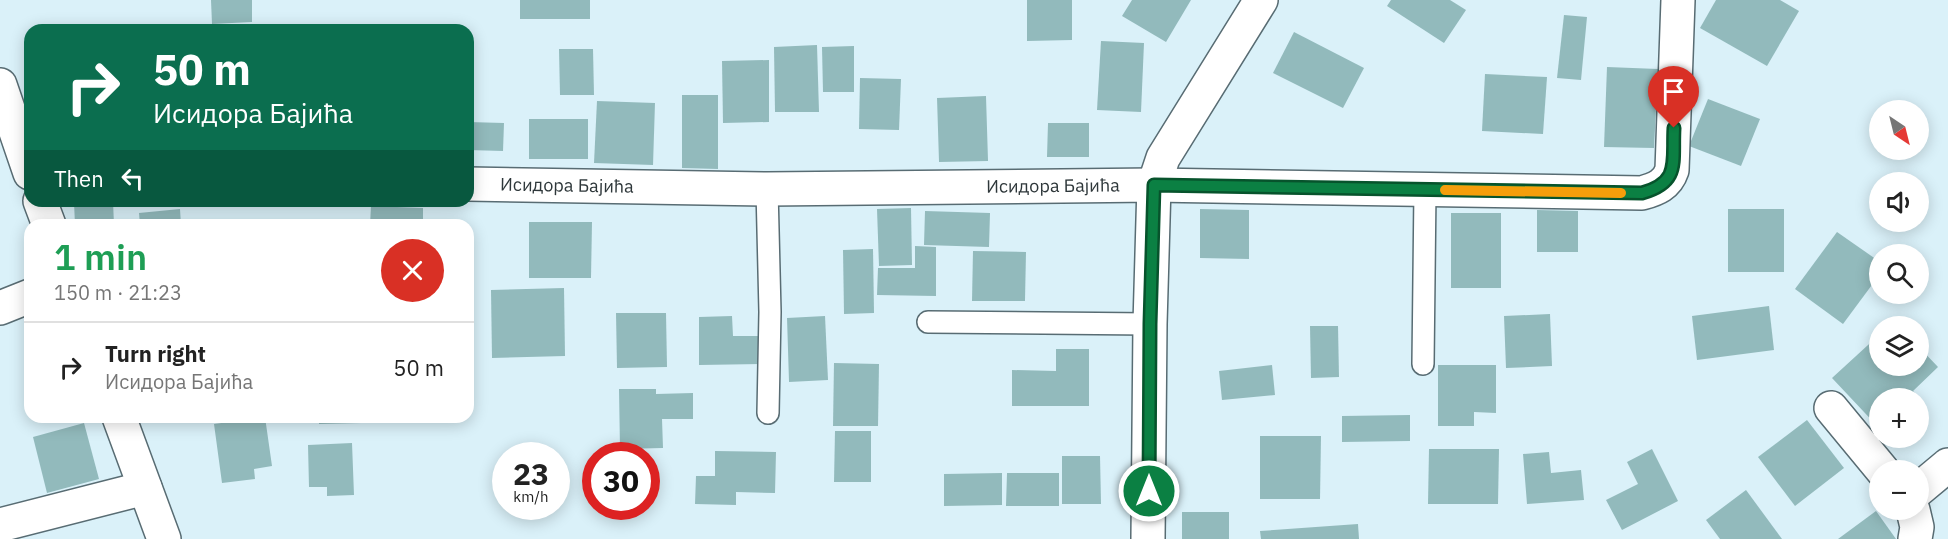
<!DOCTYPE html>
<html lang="en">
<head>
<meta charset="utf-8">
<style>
	body { margin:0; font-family:"IBM Plex Sans",sans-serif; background:#f2f2f2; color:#222; height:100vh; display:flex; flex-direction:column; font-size:22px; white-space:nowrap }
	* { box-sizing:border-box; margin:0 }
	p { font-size:20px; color:#767676 }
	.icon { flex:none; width:33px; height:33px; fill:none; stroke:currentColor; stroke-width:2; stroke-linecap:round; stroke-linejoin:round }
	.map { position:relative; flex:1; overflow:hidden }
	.sheet { position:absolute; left:24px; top:219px; width:450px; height:204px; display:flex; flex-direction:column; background:#fff; border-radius:18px; box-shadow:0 3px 15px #0003 }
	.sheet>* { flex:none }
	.hud { position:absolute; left:24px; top:24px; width:450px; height:183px; border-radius:18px; box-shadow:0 3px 15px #0003; background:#0b6e4f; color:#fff; overflow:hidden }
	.needle { width:39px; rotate:145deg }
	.tools { position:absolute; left:1869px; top:100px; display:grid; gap:12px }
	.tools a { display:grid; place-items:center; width:60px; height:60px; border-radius:50%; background:#fff; box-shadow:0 3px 15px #0003; font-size:30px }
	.speed { position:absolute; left:492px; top:442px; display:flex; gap:12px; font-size:30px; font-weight:700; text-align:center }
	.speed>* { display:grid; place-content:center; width:78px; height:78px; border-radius:50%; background:#fff; box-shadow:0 3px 15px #0003; line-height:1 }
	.speed small { font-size:15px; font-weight:400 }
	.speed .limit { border:9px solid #d22; background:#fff; color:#111 }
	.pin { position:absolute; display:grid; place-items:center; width:51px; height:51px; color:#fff; margin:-62px -26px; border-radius:50% 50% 50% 0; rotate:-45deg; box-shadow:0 0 6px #0007 }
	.pin .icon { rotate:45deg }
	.me { position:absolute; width:66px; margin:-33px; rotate:0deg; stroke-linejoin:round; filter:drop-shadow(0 0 4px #0008) }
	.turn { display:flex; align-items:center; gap:21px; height:126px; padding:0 30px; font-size:27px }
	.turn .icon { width:78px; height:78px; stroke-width:2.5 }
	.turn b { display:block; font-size:42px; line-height:51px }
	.then { display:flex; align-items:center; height:57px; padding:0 30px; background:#0003; gap:12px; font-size:22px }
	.round { display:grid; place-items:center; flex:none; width:63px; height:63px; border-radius:32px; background:#f2f2f2 }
	.overview { display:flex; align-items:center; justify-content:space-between; height:102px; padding:0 30px }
	h1 { font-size:36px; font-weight:600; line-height:45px; color:#1e9e55 }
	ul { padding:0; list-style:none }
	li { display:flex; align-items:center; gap:18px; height:90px; padding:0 30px; border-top:2px solid #e0e0e0 }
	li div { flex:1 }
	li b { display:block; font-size:22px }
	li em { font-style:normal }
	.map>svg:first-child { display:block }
</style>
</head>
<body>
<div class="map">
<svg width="1948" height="539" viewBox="0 0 1948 539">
	<rect width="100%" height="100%" fill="#daf1f9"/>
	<g fill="#92babc">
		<path d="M 211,0 L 252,0 L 252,22 L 212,24 Z"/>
		<rect x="520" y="0" width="70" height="19"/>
		<path d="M 1027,0 L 1072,0 L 1072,40 L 1027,41 Z"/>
		<path d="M 1132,0 L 1191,0 L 1166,42 L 1122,16 Z"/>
		<path d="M 1391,0 L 1450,0 L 1466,10 L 1444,43 L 1387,6 Z"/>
		<path d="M 1716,0 L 1780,0 L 1799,11 L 1767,66 L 1700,28 Z"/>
		<path d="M 1564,15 L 1587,17 L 1581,80 L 1557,78 Z"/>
		<path d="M 1294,32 L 1364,68 L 1343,108 L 1273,73 Z"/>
		<path d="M 1101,41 L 1144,43 L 1141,112 L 1097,110 Z"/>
		<path d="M 817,45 L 819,112 L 775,112 L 774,47 Z"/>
		<path d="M 854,46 L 854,92 L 823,92 L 822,47 Z"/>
		<path d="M 559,49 L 593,49 L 594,95 L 560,95 Z"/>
		<path d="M 769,60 L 769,122 L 723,123 L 722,61 Z"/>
		<path d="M 1607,67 L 1658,69 L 1654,148 L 1604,147 Z"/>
		<path d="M 1485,74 L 1547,77 L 1543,134 L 1482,131 Z"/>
		<path d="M 860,78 L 901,79 L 899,130 L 859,129 Z"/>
		<path d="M 682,95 L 718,95 L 718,169 L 682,168 Z"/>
		<path d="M 986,96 L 988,161 L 939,162 L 937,98 Z"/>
		<path d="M 1708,99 L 1760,119 L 1741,166 L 1689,146 Z"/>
		<path d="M 597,101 L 655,103 L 653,165 L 594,163 Z"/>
		<rect x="529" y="119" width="59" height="40"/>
		<path d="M 468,122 L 504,123 L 503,151 L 468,150 Z"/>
		<path d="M 1048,123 L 1089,123 L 1089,157 L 1047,157 Z"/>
		<path d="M 113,201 L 114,225 L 75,225 L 74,202 Z"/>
		<path d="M 371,206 L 423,208 L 423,225 L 370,225 Z"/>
		<path d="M 911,208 L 912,265 L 879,266 L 877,209 Z"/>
		<path d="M 180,209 L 181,225 L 140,225 L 139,213 Z"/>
		<path d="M 1200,209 L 1249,210 L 1249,259 L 1200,258 Z"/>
		<rect x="1728" y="209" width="56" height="63"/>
		<path d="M 1537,210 L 1578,211 L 1578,252 L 1537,252 Z"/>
		<path d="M 925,211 L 990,213 L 989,247 L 924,245 Z"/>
		<rect x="1451" y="213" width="50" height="75"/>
		<path d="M 529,222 L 592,222 L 591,278 L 529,278 Z"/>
		<path d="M 1837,232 L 1880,262 L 1880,274 L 1843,324 L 1795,289 Z"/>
		<path d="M 915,246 L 936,247 L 936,296 L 877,295 L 878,268 L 915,268 Z"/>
		<path d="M 873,249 L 874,313 L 844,314 L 843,250 Z"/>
		<path d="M 973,251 L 1026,252 L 1025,301 L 972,301 Z"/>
		<path d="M 564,288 L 565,356 L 492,358 L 491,290 Z"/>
		<path d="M 1769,306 L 1774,350 L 1697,360 L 1692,316 Z"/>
		<path d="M 616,313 L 666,313 L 667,367 L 617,368 Z"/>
		<path d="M 1550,314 L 1552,366 L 1506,368 L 1504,316 Z"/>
		<path d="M 732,316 L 733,336 L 761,336 L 761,364 L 699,365 L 699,317 Z"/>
		<path d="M 825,316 L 828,380 L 789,382 L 787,318 Z"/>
		<path d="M 1310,326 L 1338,326 L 1339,377 L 1311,378 Z"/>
		<path d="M 1880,334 L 1880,366 L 1918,366 L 1918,346 L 1938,367 L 1913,391 L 1922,400 L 1918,404 L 1918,399 L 1880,399 L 1880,429 L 1832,378 Z"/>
		<path d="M 1056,349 L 1089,349 L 1089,406 L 1012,406 L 1012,370 L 1056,371 Z"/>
		<path d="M 834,363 L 879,364 L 878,426 L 833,426 Z"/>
		<path d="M 1272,365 L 1275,395 L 1222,400 L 1219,371 Z"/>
		<path d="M 1438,365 L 1496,365 L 1496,413 L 1474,412 L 1474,426 L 1438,426 Z"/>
		<path d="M 619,389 L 656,389 L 656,394 L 693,393 L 693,419 L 662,419 L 663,448 L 620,449 Z"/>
		<path d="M 1410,415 L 1410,441 L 1342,442 L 1342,416 Z"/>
		<path d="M 265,417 L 272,466 L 254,469 L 255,479 L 222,483 L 214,424 Z"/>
		<path d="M 319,417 L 362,417 L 362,423 L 319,424 Z"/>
		<path d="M 1807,420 L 1844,468 L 1795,506 L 1758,457 Z"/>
		<path d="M 84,423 L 99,479 L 47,493 L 33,437 Z"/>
		<path d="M 835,431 L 871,431 L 871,482 L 834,482 Z"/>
		<path d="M 1260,436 L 1321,436 L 1320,499 L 1260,499 Z"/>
		<path d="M 352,443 L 354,495 L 327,496 L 327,487 L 309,487 L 308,445 Z"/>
		<path d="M 1429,449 L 1499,449 L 1498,504 L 1428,504 Z"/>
		<path d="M 1652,449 L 1678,501 L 1622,530 L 1606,500 L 1638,484 L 1627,462 Z"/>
		<path d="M 715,451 L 776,452 L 775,493 L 736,492 L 736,505 L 695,504 L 696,476 L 715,476 Z"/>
		<path d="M 1549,452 L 1551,473 L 1581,470 L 1584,500 L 1527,504 L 1523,454 Z"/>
		<path d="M 1062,456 L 1100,456 L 1101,504 L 1062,504 Z"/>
		<path d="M 1002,473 L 1002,505 L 944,506 L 944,474 Z"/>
		<path d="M 1007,473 L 1059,473 L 1059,506 L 1006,506 Z"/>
		<path d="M 1746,490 L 1782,539 L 1720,539 L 1706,520 Z"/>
		<path d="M 1876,511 L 1896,539 L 1838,539 Z"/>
		<rect x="1182" y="512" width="47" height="27"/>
		<path d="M 1358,524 L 1359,539 L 1261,539 L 1260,531 Z"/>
	</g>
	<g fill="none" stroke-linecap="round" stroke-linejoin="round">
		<defs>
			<g id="service">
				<path d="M 767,189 L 770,312 L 768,413"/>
				<path d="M 928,322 L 1150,324"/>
				<path d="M 1423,364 L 1425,190"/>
			</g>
			<g id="minor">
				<path d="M 0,85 L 30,173"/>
				<path id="s1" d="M 468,184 L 767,189 L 1154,185 L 1642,193 C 1656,189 1667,185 1672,170 L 1678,0"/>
				<path d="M 40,201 L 49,225"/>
				<path d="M 0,308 L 30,296"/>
				<path d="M 1831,408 L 1883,471"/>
				<path d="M 119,417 L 164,539"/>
				<path d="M 1918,490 L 1948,465"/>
				<path d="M 1913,510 L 1917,527 L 1915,539"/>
				<path d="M 0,525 L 145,488"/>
				<path d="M 1148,539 L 1150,324 L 1154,185 L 1163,158 L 1261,0"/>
			</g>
		</defs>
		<use href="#service" stroke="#586c73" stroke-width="24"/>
		<use href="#minor" stroke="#586c73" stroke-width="36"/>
		<use href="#service" stroke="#fff" stroke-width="21"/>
		<use href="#minor" stroke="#fff" stroke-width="33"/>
	</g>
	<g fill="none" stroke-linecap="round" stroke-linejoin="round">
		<defs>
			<path id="route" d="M 1149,491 L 1150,324 L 1154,185 L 1642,193 C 1681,182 1672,162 1674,128"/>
		</defs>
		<use href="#route" stroke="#07532c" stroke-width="15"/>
		<use href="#route" stroke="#0b8043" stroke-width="10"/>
		<path stroke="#f59e0b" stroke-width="10" d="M 1445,190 L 1621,193"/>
	</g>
	<g text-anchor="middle" stroke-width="5" stroke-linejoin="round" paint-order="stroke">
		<g font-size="18" fill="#2e373a" stroke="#fff">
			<text dy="6" stroke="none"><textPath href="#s1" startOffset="99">Исидора Бајића</textPath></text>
			<text dy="6" stroke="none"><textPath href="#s1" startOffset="585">Исидора Бајића</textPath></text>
		</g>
	</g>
</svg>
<div class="tools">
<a><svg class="needle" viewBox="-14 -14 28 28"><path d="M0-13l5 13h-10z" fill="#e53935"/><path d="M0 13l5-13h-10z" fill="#767676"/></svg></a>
<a><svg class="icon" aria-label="sound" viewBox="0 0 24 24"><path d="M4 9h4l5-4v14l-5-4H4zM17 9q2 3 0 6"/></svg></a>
<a><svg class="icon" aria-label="search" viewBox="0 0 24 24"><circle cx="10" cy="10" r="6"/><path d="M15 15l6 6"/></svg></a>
<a><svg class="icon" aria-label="layers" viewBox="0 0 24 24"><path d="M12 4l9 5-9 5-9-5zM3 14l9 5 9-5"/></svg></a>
<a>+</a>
<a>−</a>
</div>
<div class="speed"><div>23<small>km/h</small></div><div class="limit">30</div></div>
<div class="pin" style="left:1674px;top:128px;background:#d93025"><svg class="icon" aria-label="arrive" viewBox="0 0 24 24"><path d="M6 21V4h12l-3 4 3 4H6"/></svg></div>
<svg class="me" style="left:1149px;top:491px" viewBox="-20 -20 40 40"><circle r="17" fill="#0b8043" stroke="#fff" stroke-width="3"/><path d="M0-11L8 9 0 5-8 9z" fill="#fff"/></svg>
<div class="hud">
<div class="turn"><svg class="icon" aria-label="right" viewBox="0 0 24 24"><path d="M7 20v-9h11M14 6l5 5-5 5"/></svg><div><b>50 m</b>Исидора Бајића</div></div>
<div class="then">Then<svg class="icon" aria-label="left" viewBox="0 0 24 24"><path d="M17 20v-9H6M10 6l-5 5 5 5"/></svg></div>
</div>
<section class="sheet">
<div class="overview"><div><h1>1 min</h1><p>150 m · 21:23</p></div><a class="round" style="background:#d93025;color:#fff"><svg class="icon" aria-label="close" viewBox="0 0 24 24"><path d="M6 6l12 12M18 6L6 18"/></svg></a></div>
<ul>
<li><svg class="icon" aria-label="right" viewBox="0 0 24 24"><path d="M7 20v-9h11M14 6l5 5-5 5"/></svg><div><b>Turn right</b><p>Исидора Бајића</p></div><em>50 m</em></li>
</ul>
</section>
</div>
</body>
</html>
